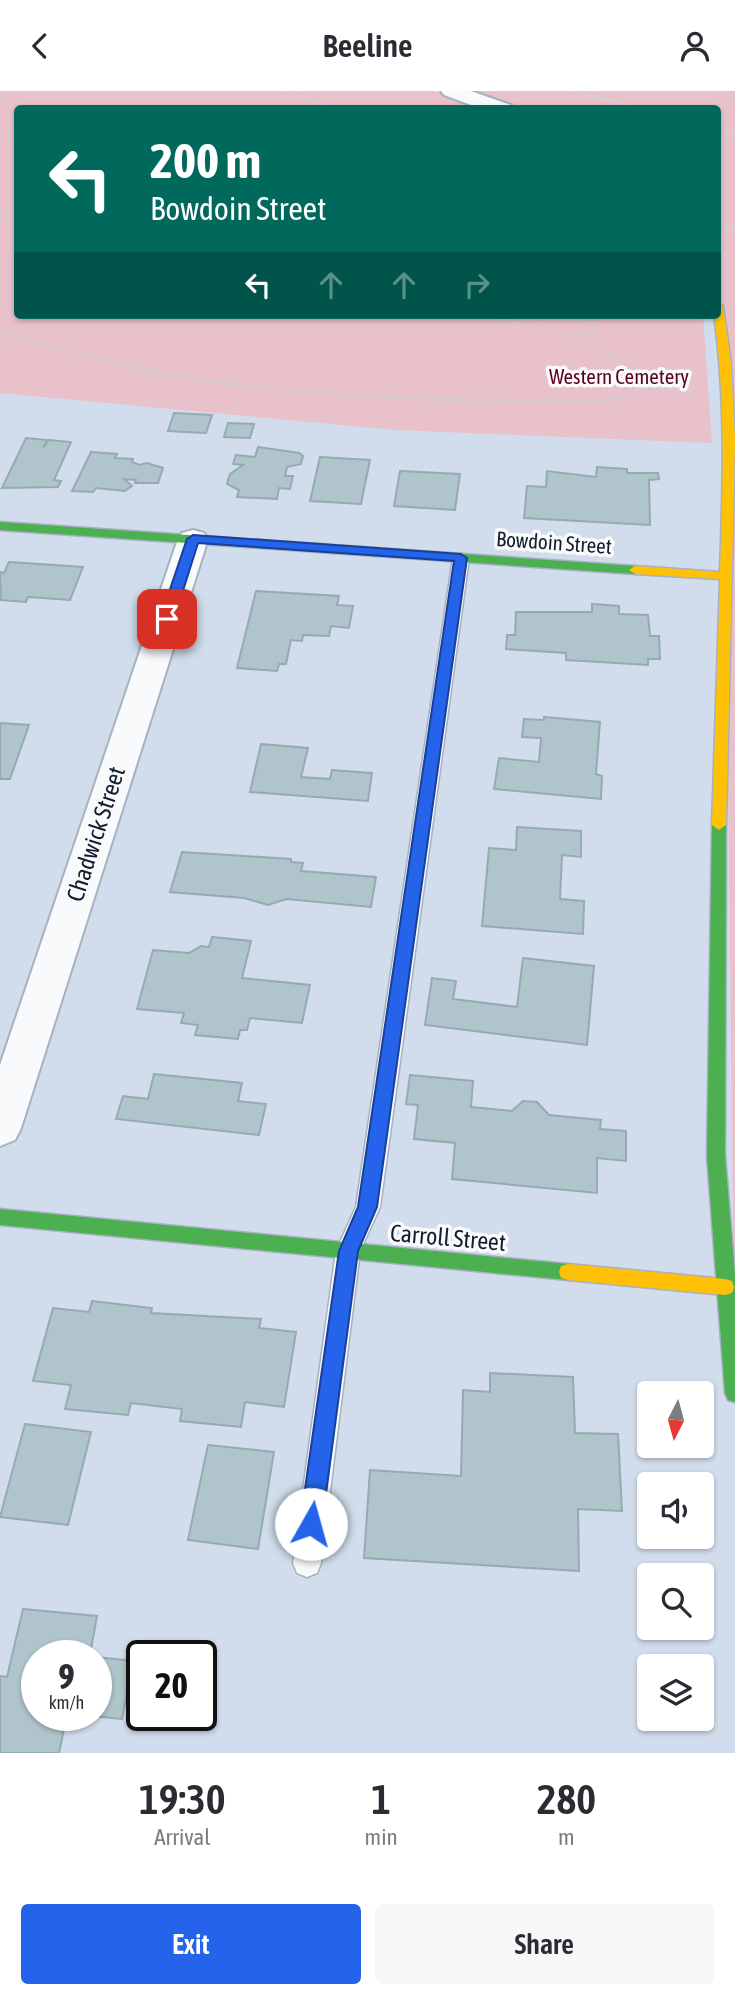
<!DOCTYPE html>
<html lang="en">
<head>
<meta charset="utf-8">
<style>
	body { margin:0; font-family:"Asap Condensed",sans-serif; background:#f7f7f7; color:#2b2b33; height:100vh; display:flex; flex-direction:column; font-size:26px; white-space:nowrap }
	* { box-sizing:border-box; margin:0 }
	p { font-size:23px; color:#7c7c81 }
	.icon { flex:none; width:38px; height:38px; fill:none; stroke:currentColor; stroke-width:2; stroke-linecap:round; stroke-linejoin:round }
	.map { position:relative; height:1662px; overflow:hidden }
	.drawer { display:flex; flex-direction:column; background:#fff; flex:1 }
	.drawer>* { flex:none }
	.banner { position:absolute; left:14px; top:14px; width:707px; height:214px; border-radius:7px; box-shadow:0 2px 5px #0004; background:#00695c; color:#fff; overflow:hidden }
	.needle { width:46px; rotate:186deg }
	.buttons { position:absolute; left:637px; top:1290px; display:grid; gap:14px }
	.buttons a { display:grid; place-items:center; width:77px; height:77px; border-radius:7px; background:#fff; box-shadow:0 2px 5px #0004; font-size:35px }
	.speed { position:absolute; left:21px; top:1549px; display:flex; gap:14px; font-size:35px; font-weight:700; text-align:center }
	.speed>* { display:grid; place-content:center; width:91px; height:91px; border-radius:50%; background:#fff; box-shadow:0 2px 5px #0004; line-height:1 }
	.speed small { font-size:18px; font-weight:400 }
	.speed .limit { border:4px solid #111; border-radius:10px; background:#fff; color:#111 }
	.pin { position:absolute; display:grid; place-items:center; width:60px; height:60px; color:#fff; margin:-30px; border-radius:14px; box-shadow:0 4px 10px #0006 }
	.me { position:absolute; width:77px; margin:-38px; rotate:7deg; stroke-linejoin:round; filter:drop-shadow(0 0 5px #0008) }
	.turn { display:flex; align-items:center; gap:24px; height:147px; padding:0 21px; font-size:32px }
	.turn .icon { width:91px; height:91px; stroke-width:2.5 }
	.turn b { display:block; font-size:49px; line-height:60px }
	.lanes { display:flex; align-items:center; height:66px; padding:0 21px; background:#0003; justify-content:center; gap:35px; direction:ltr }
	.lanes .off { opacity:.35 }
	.eta { display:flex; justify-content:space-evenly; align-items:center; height:119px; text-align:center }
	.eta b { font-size:42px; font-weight:600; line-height:49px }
	.button { display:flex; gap:14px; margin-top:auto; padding:14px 21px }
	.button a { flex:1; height:80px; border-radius:7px; background:#2563eb; color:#fff; font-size:28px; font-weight:600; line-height:80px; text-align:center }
	.button a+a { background:#f7f7f7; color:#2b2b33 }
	header { display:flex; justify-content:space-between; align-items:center; height:91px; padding:0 21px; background:#fff; font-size:32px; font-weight:600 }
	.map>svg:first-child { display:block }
</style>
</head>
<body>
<header><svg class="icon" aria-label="back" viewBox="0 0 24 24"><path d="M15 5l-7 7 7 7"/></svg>Beeline<svg class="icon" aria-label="person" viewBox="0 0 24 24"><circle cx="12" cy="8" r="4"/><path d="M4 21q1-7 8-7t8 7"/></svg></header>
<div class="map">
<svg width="735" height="1662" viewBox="0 0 735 1662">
	<rect width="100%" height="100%" fill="#d1ddec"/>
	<g fill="#e8c1cb">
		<path d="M 0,0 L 433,0 L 488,17 L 18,18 L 18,224 L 703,224 L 712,352 L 394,339 L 0,302 Z"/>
		<path d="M 451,0 L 735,0 L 735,1302 L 723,239 L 718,215 L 718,18 L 504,17 Z"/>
	</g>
	<g fill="#b0c4cb" stroke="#96aab1" stroke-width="2">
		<path d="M 174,322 L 212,324 L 206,342 L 168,340 Z"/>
		<path d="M 228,332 L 254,333 L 250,347 L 224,346 Z"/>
		<path d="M 26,347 L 47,349 L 43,357 L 49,349 L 71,351 L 54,389 L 61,390 L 58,396 L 2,397 Z"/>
		<path d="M 258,356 L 299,362 L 303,365 L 301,373 L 287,376 L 285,385 L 293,385 L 290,398 L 279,397 L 277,408 L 237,406 L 239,399 L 227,393 L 230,383 L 243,374 L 233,373 L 236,364 L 255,366 Z"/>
		<path d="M 91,361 L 117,363 L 115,367 L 133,368 L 132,371 L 139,374 L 147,372 L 163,377 L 158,392 L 135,392 L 136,389 L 124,388 L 132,395 L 125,400 L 96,397 L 93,401 L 72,400 Z"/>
		<path d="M 320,366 L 370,369 L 361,413 L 310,410 Z"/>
		<path d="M 597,376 L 627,378 L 627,382 L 658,382 L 659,388 L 649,389 L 650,434 L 524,427 L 527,395 L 546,396 L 547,380 L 596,386 Z"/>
		<path d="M 400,380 L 460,383 L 455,419 L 394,415 Z"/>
		<path d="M 9,471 L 83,476 L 70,509 L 28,506 L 26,511 L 1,509 L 0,481 L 4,482 Z"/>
		<path d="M 256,500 L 339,505 L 337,514 L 353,515 L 349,537 L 331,535 L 329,545 L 303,544 L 302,550 L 291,549 L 286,573 L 279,573 L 277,580 L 237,577 Z"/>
		<path d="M 592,513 L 619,515 L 619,523 L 648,524 L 650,545 L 659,545 L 660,568 L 648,568 L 648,574 L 566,569 L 566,562 L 506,558 L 507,544 L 515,544 L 516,521 L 592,521 Z"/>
		<path d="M 544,626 L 600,631 L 596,683 L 602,685 L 601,708 L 494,698 L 499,667 L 539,671 L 541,647 L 522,646 L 524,628 L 544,629 Z"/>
		<path d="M 0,632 L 29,634 L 10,688 L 0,688 Z"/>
		<path d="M 261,653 L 308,657 L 301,686 L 330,688 L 332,679 L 372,682 L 368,710 L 250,701 Z"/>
		<path d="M 517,736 L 581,740 L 581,766 L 562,764 L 560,808 L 584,810 L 583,843 L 482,835 L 489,757 L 516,759 Z"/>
		<path d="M 182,761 L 291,768 L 291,771 L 303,772 L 301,780 L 376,786 L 371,816 L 286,808 L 268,814 L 244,807 L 170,801 Z"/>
		<path d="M 212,846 L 251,850 L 242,887 L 310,894 L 302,932 L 250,927 L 247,939 L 240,939 L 238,948 L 195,944 L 198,934 L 181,932 L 184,922 L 137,918 L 153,859 L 189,862 L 201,855 L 209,856 Z"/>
		<path d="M 523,867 L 594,875 L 587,954 L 425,934 L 432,887 L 456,890 L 453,908 L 517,916 Z"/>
		<path d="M 154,983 L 242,992 L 238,1010 L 266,1013 L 259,1044 L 116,1028 L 123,1005 L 148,1008 Z"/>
		<path d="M 410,984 L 473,990 L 471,1016 L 512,1020 L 523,1010 L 537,1011 L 549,1024 L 601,1029 L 600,1038 L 626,1040 L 626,1070 L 597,1067 L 597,1102 L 452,1088 L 455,1052 L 414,1048 L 418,1014 L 406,1013 Z"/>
		<path d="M 92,1210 L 152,1217 L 151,1222 L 261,1228 L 259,1237 L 296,1241 L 284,1316 L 245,1311 L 241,1336 L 180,1330 L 182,1318 L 131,1312 L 128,1324 L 65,1318 L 71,1294 L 33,1290 L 53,1217 L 89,1221 Z"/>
		<path d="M 490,1282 L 573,1286 L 575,1342 L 618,1343 L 622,1420 L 578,1418 L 579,1480 L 364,1467 L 370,1379 L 461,1385 L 463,1299 L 490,1301 Z"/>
		<path d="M 25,1333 L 91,1341 L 68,1434 L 0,1426 Z"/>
		<path d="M 208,1354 L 274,1361 L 258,1458 L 188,1449 Z"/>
		<path d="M 23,1518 L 97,1525 L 90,1564 L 37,1564 L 37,1624 L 67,1624 L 59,1662 L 0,1662 L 0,1585 L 7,1586 Z"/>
		<path d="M 96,1566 L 133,1570 L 122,1628 L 81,1624 L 96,1624 Z"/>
	</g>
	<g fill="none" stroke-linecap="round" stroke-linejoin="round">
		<defs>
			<path id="lane" d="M 461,462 L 469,467 L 380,1116 L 360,1160 L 321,1472 L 317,1482 L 307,1486 L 297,1482 L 293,1472 L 336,1160 L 356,1116 L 453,467 Z"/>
			<g id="street">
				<path d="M 441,0 L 471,0 L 511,14 L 514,18 L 482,18 L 444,4 Z"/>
				<path d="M 193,439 L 204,442 L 208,448 L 21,1037 L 15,1049 L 0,1055 L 0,974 L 178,448 L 182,442 Z"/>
			</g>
			<g id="fast">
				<path d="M 0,431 L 635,475 L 641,479 L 635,483 L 0,439 Z"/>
				<path d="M 719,729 L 726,734 L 725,1065 L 735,1184 L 735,1311 L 728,1309 L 725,1302 L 707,1065 L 712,734 Z"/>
				<path d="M 0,1118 L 568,1173 L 575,1175 L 577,1181 L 575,1187 L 568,1189 L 0,1134 Z"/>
			</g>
			<g id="slow">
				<path d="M 718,212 L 723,215 L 731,272 L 735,348 L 726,734 L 719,739 L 712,734 L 720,488 L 635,483 L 629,479 L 635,475 L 720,481 C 723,395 726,310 714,224 L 718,224 Z"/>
				<path d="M 568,1173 L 725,1188 L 732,1190 L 734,1196 L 732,1202 L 725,1204 L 568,1189 L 561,1187 L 559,1181 L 561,1175 Z"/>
			</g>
		</defs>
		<use href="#lane" stroke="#a6b2c1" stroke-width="3"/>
		<use href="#street" stroke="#a6b2c1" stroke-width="4"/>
		<use href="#fast" stroke="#a6b2c1" stroke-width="3"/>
		<use href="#slow" stroke="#a6b2c1" stroke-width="3"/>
		<g stroke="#ced1d6" stroke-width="2.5" stroke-dasharray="3.5 3.5" stroke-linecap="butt">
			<path d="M 284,0 L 340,18"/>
			<path d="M 571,0 L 644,18"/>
			<path d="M 718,38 L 735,43"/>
			<path d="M 0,41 L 18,43"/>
			<path d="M 0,125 L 18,133"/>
			<path d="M 718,134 L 735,137"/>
			<path d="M 483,224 L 572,245 L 592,239 L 591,224"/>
			<path d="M 0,242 L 127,275"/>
			<path d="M 583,244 L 625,275"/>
		</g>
		<g stroke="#ced1d6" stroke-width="3.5" stroke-dasharray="4.5 4.5" stroke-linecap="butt">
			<path d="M 119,273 C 273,307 433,310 591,310 C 608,309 633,309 643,292 L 622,273"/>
			<path d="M 641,296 L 693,300"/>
		</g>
		<use href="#lane" fill="#f8fafc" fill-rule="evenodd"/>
		<use href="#street" fill="#f8fafc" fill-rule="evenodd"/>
		<use href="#fast" fill="#4caf50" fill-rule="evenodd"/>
		<use href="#slow" fill="#ffc107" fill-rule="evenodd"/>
	</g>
	<path fill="#2563eb" stroke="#184099" stroke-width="2" d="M 193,444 L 461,463 L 467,467 L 377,1116 L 358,1160 L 322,1433 L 319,1441 L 311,1444 L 303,1441 L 300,1433 L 339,1160 L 358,1116 L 454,470 L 198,452 L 174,528 L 162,530 L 160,528 L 187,448 Z"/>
	<g text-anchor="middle" stroke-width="7" stroke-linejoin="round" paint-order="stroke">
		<g font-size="21" fill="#59031b" stroke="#fafafa">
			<text x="619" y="293">Western Cemetery</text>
		</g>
		<g font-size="21" fill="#101e2f" stroke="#fafafa">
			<text transform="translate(554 452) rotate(4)" y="7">Bowdoin Street</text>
		</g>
		<g font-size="24" fill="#101e2f" stroke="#fafafa">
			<text transform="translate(96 743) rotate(-72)" y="8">Chadwick Street</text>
			<text transform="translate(448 1147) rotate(5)" y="8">Carroll Street</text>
		</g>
	</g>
</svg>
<div class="buttons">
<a><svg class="needle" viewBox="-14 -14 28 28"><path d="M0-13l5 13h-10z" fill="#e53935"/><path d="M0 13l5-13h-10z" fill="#7c7c81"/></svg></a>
<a><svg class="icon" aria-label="sound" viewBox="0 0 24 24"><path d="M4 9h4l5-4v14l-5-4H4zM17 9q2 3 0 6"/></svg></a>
<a><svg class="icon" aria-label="search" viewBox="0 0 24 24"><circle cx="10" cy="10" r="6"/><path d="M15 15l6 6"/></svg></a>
<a><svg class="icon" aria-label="layers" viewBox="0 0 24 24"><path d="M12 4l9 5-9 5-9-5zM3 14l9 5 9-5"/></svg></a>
</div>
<div class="speed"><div>9<small>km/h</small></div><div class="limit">20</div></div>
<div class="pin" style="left:167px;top:528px;background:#d93025"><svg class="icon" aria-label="arrive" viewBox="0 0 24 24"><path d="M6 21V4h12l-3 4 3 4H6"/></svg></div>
<svg class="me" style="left:311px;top:1433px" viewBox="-20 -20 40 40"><circle r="19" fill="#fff"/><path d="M0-13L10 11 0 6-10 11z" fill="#2563eb"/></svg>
<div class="banner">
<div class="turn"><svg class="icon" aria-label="left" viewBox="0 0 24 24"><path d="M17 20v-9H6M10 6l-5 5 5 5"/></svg><div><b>200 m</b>Bowdoin Street</div></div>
<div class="lanes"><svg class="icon" aria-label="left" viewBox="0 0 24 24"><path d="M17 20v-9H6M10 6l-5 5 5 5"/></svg><svg class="icon off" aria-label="ahead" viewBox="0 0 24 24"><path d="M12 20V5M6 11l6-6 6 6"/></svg><svg class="icon off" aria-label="ahead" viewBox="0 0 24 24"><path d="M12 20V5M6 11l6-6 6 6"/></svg><svg class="icon off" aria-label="right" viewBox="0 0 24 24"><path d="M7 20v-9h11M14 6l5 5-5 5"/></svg></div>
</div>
</div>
<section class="drawer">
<div class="eta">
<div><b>19:30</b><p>Arrival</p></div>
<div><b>1</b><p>min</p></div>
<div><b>280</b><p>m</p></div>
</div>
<div class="button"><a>Exit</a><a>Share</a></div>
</section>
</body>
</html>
